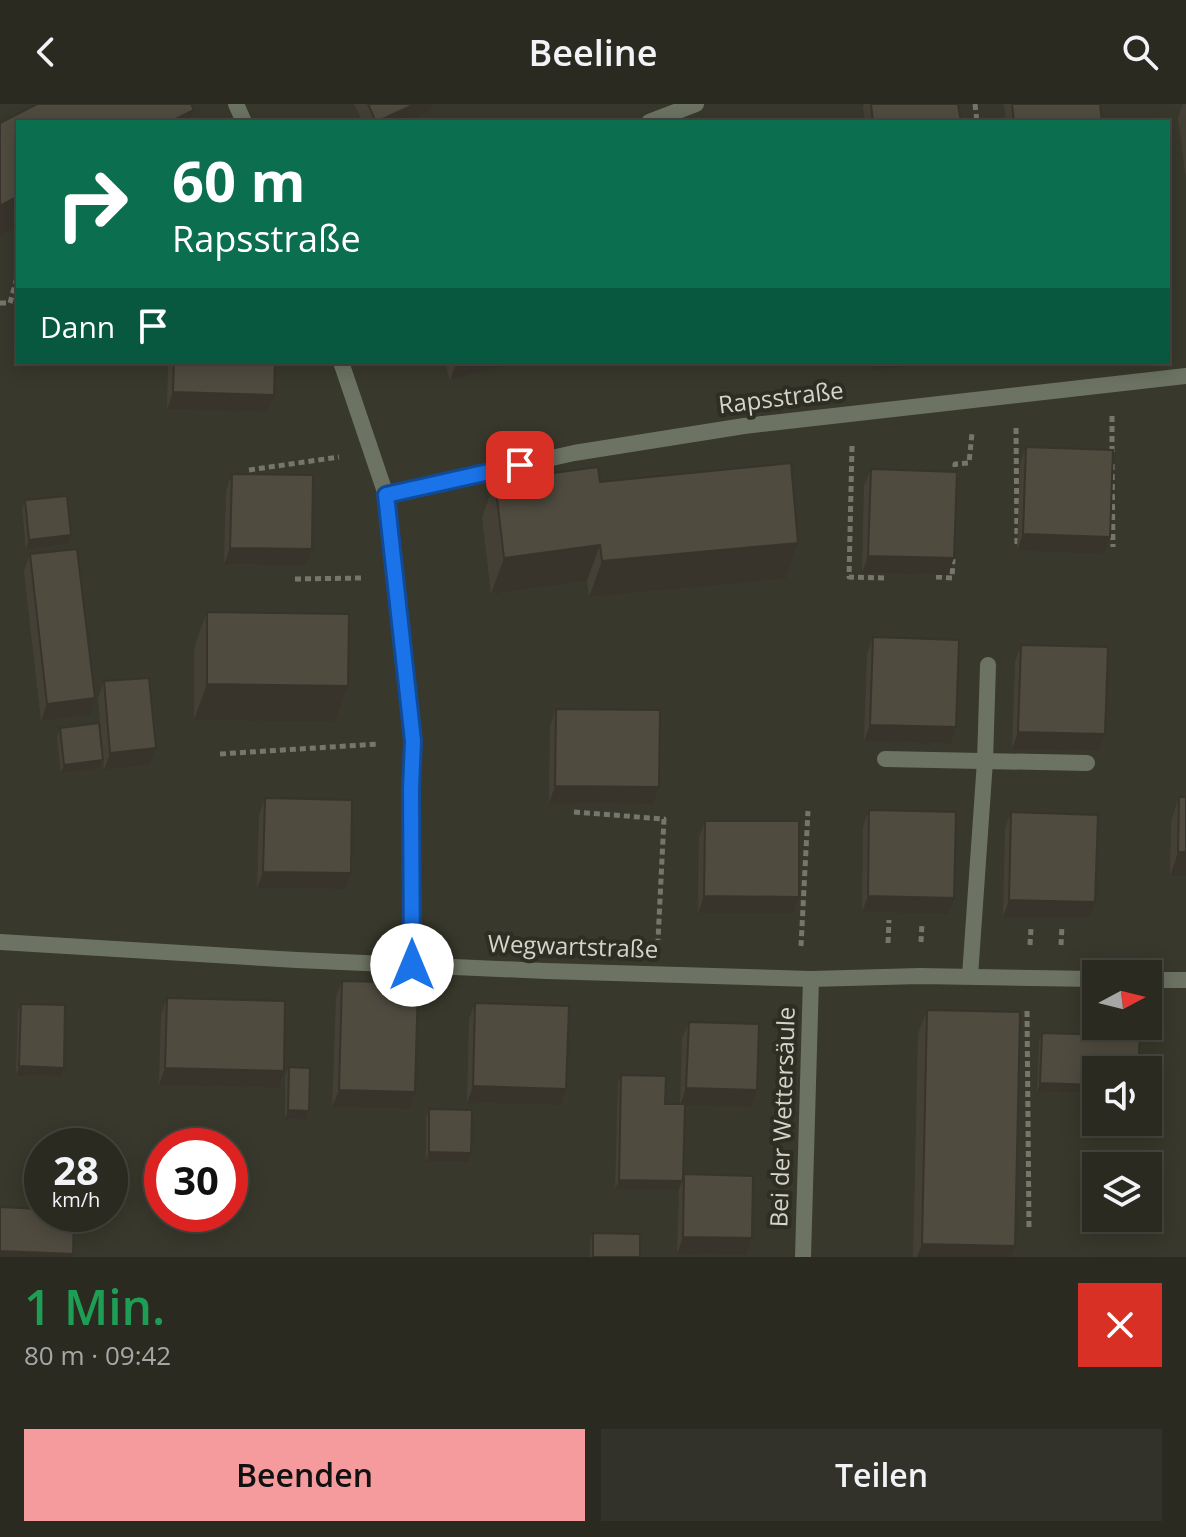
<!DOCTYPE html>
<html lang="de">
<head>
<meta charset="utf-8">
<style>
	body { margin:0; font-family:"Open Sans",sans-serif; background:#32322a; color:#f1f3f6; height:100vh; display:flex; flex-direction:column; font-size:30px; white-space:nowrap }
	* { box-sizing:border-box; margin:0 }
	p { font-size:26px; color:#a5a7a5 }
	.icon { flex:none; width:44px; height:44px; fill:none; stroke:currentColor; stroke-width:2; stroke-linecap:round; stroke-linejoin:round }
	.map { position:relative; height:1153px; overflow:hidden }
	.sheet { display:flex; flex-direction:column; background:#2a2a21; flex:1 }
	.sheet>* { flex:none }
	.hud { position:absolute; left:16px; top:16px; width:1154px; height:244px; border-radius:0px; box-shadow:0 4px 20px #0003,0 0 0 2px #46463f; background:#0b6e4f; color:#fff; overflow:hidden }
	.needle { width:52px; rotate:83deg }
	.tools { position:absolute; left:1082px; top:856px; display:grid; gap:16px }
	.tools a { display:grid; place-items:center; width:80px; height:80px; border-radius:0px; background:#2a2a21; box-shadow:0 4px 20px #0003,0 0 0 2px #46463f; font-size:40px }
	.speed { position:absolute; left:24px; top:1024px; display:flex; gap:16px; font-size:40px; font-weight:700; text-align:center }
	.speed>* { display:grid; place-content:center; width:104px; height:104px; border-radius:50%; background:#2a2a21; box-shadow:0 4px 20px #0003,0 0 0 2px #46463f; line-height:1 }
	.speed small { font-size:20px; font-weight:400 }
	.speed .limit { border:12px solid #d22; background:#fff; color:#111 }
	.pin { position:absolute; display:grid; place-items:center; width:68px; height:68px; color:#fff; margin:-34px; border-radius:16px; box-shadow:0 4px 12px #0006 }
	.me { position:absolute; width:88px; margin:-44px; rotate:0deg; stroke-linejoin:round; filter:drop-shadow(0 0 6px #0008) }
	.turn { display:flex; align-items:center; gap:28px; height:168px; padding:0 24px; font-size:36px }
	.turn .icon { width:104px; height:104px; stroke-width:2.5 }
	.turn b { display:block; font-size:56px; line-height:68px }
	.then { display:flex; align-items:center; height:76px; padding:0 24px; background:#0003; gap:16px; font-size:30px }
	.round { display:grid; place-items:center; flex:none; width:84px; height:84px; border-radius:0px; background:#32322a }
	.overview { display:flex; align-items:center; justify-content:space-between; height:136px; padding:0 24px }
	h1 { font-size:48px; font-weight:600; line-height:60px; color:#1e9e55 }
	.cta { display:flex; gap:16px; margin-top:auto; padding:16px 24px }
	.cta a { flex:1; height:92px; border-radius:0px; background:#f59b9e; color:#111; font-size:32px; font-weight:600; line-height:92px; text-align:center }
	.cta a+a { background:#32322a; color:#f1f3f6 }
	header { display:flex; justify-content:space-between; align-items:center; height:104px; padding:0 24px; background:#2a2a21; font-size:36px; font-weight:600 }
	.map>svg:first-child { display:block }
</style>
</head>
<body>
<header><svg class="icon" aria-label="back" viewBox="0 0 24 24"><path d="M15 5l-7 7 7 7"/></svg>Beeline<svg class="icon" aria-label="search" viewBox="0 0 24 24"><circle cx="10" cy="10" r="6"/><path d="M15 15l6 6"/></svg></header>
<div class="map">
<svg width="1186" height="1153" viewBox="0 0 1186 1153">
	<rect width="100%" height="100%" fill="#38382c"/>
	<g fill="none" stroke-linecap="round" stroke-linejoin="round">
		<g stroke="#76766c" stroke-width="5" stroke-dasharray="6 4" stroke-linecap="butt">
			<path d="M 975,0 L 977,18"/>
			<path d="M 0,199 L 10,199 L 18,170"/>
			<path d="M 1112,312 L 1112,350"/>
			<path d="M 1016,324 L 1017,443"/>
			<path d="M 852,342 L 849,473 L 885,474"/>
			<path d="M 1112,360 L 1113,443"/>
			<path d="M 249,366 L 339,353"/>
			<path d="M 955,373 L 955,360 L 969,359 L 972,329"/>
			<path d="M 936,473 L 952,474 L 953,455"/>
			<path d="M 295,475 L 362,474"/>
			<path d="M 220,650 L 378,640"/>
			<path d="M 574,708 L 664,715 L 658,836"/>
			<path d="M 921,838 L 922,819"/>
			<path d="M 888,839 L 889,816"/>
			<path d="M 1030,841 L 1031,824"/>
			<path d="M 1061,841 L 1062,822"/>
			<path d="M 801,842 L 808,707"/>
			<path d="M 1027,907 L 1029,1126"/>
		</g>
		<g stroke="#6c7362" stroke-width="16">
			<path d="M 885,655 L 1087,659"/>
			<path d="M 970,872 L 985,657 L 988,561"/>
		</g>
		<g stroke="#6c7362" stroke-width="16">
			<path d="M 236,0 L 244,18"/>
			<path d="M 649,18 L 696,0"/>
			<path d="M 341,258 L 386,391 L 413,637 L 411,685 L 412,861"/>
			<path d="M 386,391 L 574,349 L 744,322 L 1186,272"/>
			<path d="M 0,838 L 297,856 L 546,867 L 811,875 L 920,872 L 1096,875"/>
			<path d="M 1148,876 L 1186,876"/>
			<path d="M 803,1153 L 811,875"/>
		</g>
	</g>
	<g fill="#454036">
		<path d="M 354,0 L 433,0 L 431,6 L 406,18 L 363,18 Z"/>
		<path d="M 864,0 L 871,0 L 961,18 L 865,18 L 863,3 Z"/>
		<path d="M 1004,0 L 1100,0 L 1102,18 L 1006,18 Z"/>
		<path d="M 1183,0 L 1186,0 L 1186,75 L 1178,13 Z"/>
		<path d="M 168,258 L 275,258 L 268,308 L 167,305 Z"/>
		<path d="M 445,258 L 519,258 L 450,276 Z"/>
		<path d="M 1026,343 L 1104,450 L 1017,447 L 1020,359 Z"/>
		<path d="M 871,365 L 948,471 L 862,469 L 864,382 Z"/>
		<path d="M 232,370 L 312,445 L 306,462 L 224,460 L 226,387 Z"/>
		<path d="M 495,377 L 600,378 L 798,439 L 785,475 L 589,493 L 587,477 L 491,490 L 482,413 Z"/>
		<path d="M 25,396 L 71,431 L 68,440 L 26,445 L 22,405 Z"/>
		<path d="M 30,450 L 89,611 L 41,617 L 24,467 Z"/>
		<path d="M 207,508 L 348,582 L 335,618 L 194,616 L 194,544 Z"/>
		<path d="M 873,533 L 950,640 L 864,637 L 867,550 Z"/>
		<path d="M 1021,541 L 1105,630 L 1099,647 L 1012,645 L 1015,558 Z"/>
		<path d="M 104,577 L 156,644 L 150,661 L 104,666 L 98,594 Z"/>
		<path d="M 556,605 L 659,683 L 653,700 L 549,699 L 550,622 Z"/>
		<path d="M 60,624 L 103,656 L 100,665 L 61,669 L 57,633 Z"/>
		<path d="M 1179,693 L 1186,693 L 1186,772 L 1170,772 L 1171,717 Z"/>
		<path d="M 265,694 L 345,785 L 257,784 L 259,711 Z"/>
		<path d="M 869,706 L 948,810 L 862,808 L 863,723 Z"/>
		<path d="M 1011,708 L 1089,814 L 1003,813 L 1005,725 Z"/>
		<path d="M 705,717 L 793,809 L 698,809 L 699,733 Z"/>
		<path d="M 342,877 L 409,1005 L 332,1003 L 336,893 Z"/>
		<path d="M 167,894 L 278,984 L 159,981 L 161,911 Z"/>
		<path d="M 475,899 L 560,1001 L 467,999 L 469,915 Z"/>
		<path d="M 21,900 L 64,964 L 61,972 L 16,971 L 18,909 Z"/>
		<path d="M 927,906 L 1015,1142 L 1011,1153 L 913,1153 L 918,930 Z"/>
		<path d="M 689,918 L 757,986 L 751,1003 L 685,1001 L 683,1074 L 684,1070 L 752,1134 L 746,1151 L 677,1150 L 679,1086 L 615,1085 L 618,980 L 621,971 L 665,1000 L 680,1000 L 682,934 Z"/>
		<path d="M 1042,929 L 1096,966 L 1096,989 L 1037,988 L 1039,938 Z"/>
		<path d="M 289,963 L 309,1007 L 306,1016 L 285,1015 L 285,972 Z"/>
		<path d="M 429,1005 L 468,1058 L 426,1057 L 426,1013 Z"/>
		<path d="M 593,1129 L 640,1153 L 590,1153 L 590,1138 Z"/>
	</g>
	<g fill="#38342c">
		<path d="M 415,0 L 433,0 L 431,6 L 406,18 L 376,18 Z"/>
		<path d="M 194,6 L 189,18 L 170,18 Z"/>
		<path d="M 18,92 L 18,122 L 0,131 L 0,102 Z"/>
		<path d="M 457,258 L 519,258 L 450,276 Z"/>
		<path d="M 875,258 L 933,258 L 872,266 Z"/>
		<path d="M 173,288 L 274,291 L 268,308 L 167,305 Z"/>
		<path d="M 1023,430 L 1110,433 L 1104,450 L 1017,447 Z"/>
		<path d="M 71,431 L 68,440 L 26,445 L 29,436 Z"/>
		<path d="M 798,439 L 785,475 L 589,493 L 602,457 Z"/>
		<path d="M 600,441 L 587,477 L 491,490 L 504,454 Z"/>
		<path d="M 230,444 L 312,445 L 306,462 L 224,460 Z"/>
		<path d="M 868,452 L 954,454 L 948,471 L 862,469 Z"/>
		<path d="M 207,580 L 348,582 L 335,618 L 194,616 Z"/>
		<path d="M 95,594 L 89,611 L 41,617 L 47,600 Z"/>
		<path d="M 870,621 L 956,623 L 950,640 L 864,637 Z"/>
		<path d="M 1018,628 L 1105,630 L 1099,647 L 1012,645 Z"/>
		<path d="M 156,644 L 150,661 L 104,666 L 110,649 Z"/>
		<path d="M 103,656 L 100,665 L 61,669 L 64,661 Z"/>
		<path d="M 555,682 L 659,683 L 653,700 L 549,699 Z"/>
		<path d="M 1178,748 L 1186,748 L 1186,772 L 1170,772 Z"/>
		<path d="M 263,768 L 351,769 L 345,785 L 257,784 Z"/>
		<path d="M 704,792 L 799,793 L 793,809 L 698,809 Z"/>
		<path d="M 868,792 L 954,794 L 948,810 L 862,808 Z"/>
		<path d="M 1009,796 L 1095,798 L 1089,814 L 1003,813 Z"/>
		<path d="M 19,962 L 64,964 L 61,972 L 16,971 Z"/>
		<path d="M 165,964 L 284,967 L 278,984 L 159,981 Z"/>
		<path d="M 1040,979 L 1096,981 L 1096,989 L 1037,988 Z"/>
		<path d="M 473,982 L 566,985 L 560,1001 L 467,999 Z"/>
		<path d="M 686,984 L 757,986 L 751,1003 L 680,1001 Z"/>
		<path d="M 339,986 L 415,988 L 409,1005 L 332,1003 Z"/>
		<path d="M 288,1006 L 309,1007 L 306,1016 L 285,1015 Z"/>
		<path d="M 429,1048 L 471,1049 L 468,1058 L 426,1057 Z"/>
		<path d="M 619,1076 L 682,1077 L 679,1086 L 615,1085 Z"/>
		<path d="M 683,1133 L 752,1134 L 746,1151 L 677,1150 Z"/>
		<path d="M 922,1140 L 1015,1142 L 1011,1153 L 917,1153 Z"/>
		<path d="M 0,1147 L 73,1150 L 71,1153 L 0,1153 Z"/>
	</g>
	<g fill="#504b3f" stroke="#38342c" stroke-width="2">
		<path d="M 37,0 L 191,0 L 194,6 L 170,18 L 18,18 L 18,92 L 0,102 L 0,19 Z"/>
		<path d="M 368,0 L 415,0 L 376,18 Z"/>
		<path d="M 871,0 L 958,0 L 961,18 L 873,18 Z"/>
		<path d="M 1012,0 L 1100,0 L 1102,18 L 1014,18 Z"/>
		<path d="M 174,258 L 275,258 L 274,291 L 173,288 Z"/>
		<path d="M 1026,343 L 1113,346 L 1110,433 L 1023,430 Z"/>
		<path d="M 791,359 L 798,439 L 602,457 L 600,441 L 504,454 L 495,377 L 598,363 L 600,378 Z"/>
		<path d="M 871,365 L 957,368 L 954,454 L 868,452 Z"/>
		<path d="M 232,370 L 313,371 L 312,445 L 230,444 Z"/>
		<path d="M 67,392 L 71,431 L 29,436 L 25,396 Z"/>
		<path d="M 77,445 L 95,594 L 47,600 L 30,450 Z"/>
		<path d="M 207,508 L 349,510 L 348,582 L 207,580 Z"/>
		<path d="M 873,533 L 959,536 L 956,623 L 870,621 Z"/>
		<path d="M 1021,541 L 1108,543 L 1105,630 L 1018,628 Z"/>
		<path d="M 149,574 L 156,644 L 110,649 L 104,577 Z"/>
		<path d="M 556,605 L 660,606 L 659,683 L 555,682 Z"/>
		<path d="M 99,619 L 103,656 L 64,661 L 60,624 Z"/>
		<path d="M 1179,693 L 1186,693 L 1186,748 L 1178,748 Z"/>
		<path d="M 265,694 L 352,696 L 351,769 L 263,768 Z"/>
		<path d="M 869,706 L 956,708 L 954,794 L 868,792 Z"/>
		<path d="M 1011,708 L 1098,711 L 1095,798 L 1009,796 Z"/>
		<path d="M 705,717 L 799,717 L 799,793 L 704,792 Z"/>
		<path d="M 342,877 L 418,879 L 415,988 L 339,986 Z"/>
		<path d="M 167,894 L 285,897 L 284,967 L 165,964 Z"/>
		<path d="M 475,899 L 569,902 L 566,985 L 473,982 Z"/>
		<path d="M 21,900 L 65,901 L 64,964 L 19,962 Z"/>
		<path d="M 927,906 L 1020,908 L 1015,1142 L 922,1140 Z"/>
		<path d="M 689,918 L 759,920 L 757,986 L 686,984 Z"/>
		<path d="M 1042,929 L 1140,932 L 1138,966 L 1096,966 L 1096,981 L 1040,979 Z"/>
		<path d="M 289,963 L 310,964 L 309,1007 L 288,1006 Z"/>
		<path d="M 621,971 L 666,972 L 665,1000 L 685,1000 L 683,1074 L 682,1077 L 619,1076 Z"/>
		<path d="M 429,1005 L 472,1006 L 471,1049 L 429,1048 Z"/>
		<path d="M 684,1070 L 753,1072 L 752,1134 L 683,1133 Z"/>
		<path d="M 0,1103 L 42,1105 L 42,1110 L 74,1110 L 73,1150 L 0,1147 Z"/>
		<path d="M 593,1129 L 640,1130 L 640,1153 L 593,1153 Z"/>
	</g>
	<g fill="none" stroke-linecap="round" stroke-linejoin="round">
		<defs>
			<path id="route" d="M 412,861 L 411,685 L 413,637 L 386,391 L 520,361"/>
		</defs>
		<use href="#route" stroke="#114b97" stroke-width="20"/>
		<use href="#route" stroke="#1a73e8" stroke-width="14"/>
	</g>
	<g text-anchor="middle" stroke-width="8" stroke-linejoin="round" paint-order="stroke">
		<g font-size="24" fill="#d4d4cd" stroke="#2e2e22">
			<text transform="translate(781 294) rotate(-7)" y="8">Rapsstraße</text>
			<text transform="translate(573 843) rotate(2)" y="8">Wegwartstraße</text>
			<text transform="translate(783 1013) rotate(-88)" y="8">Bei der Wettersäule</text>
		</g>
	</g>
</svg>
<div class="tools">
<a><svg class="needle" viewBox="-14 -14 28 28"><path d="M0-13l5 13h-10z" fill="#e53935"/><path d="M0 13l5-13h-10z" fill="#a5a7a5"/></svg></a>
<a><svg class="icon" aria-label="sound" viewBox="0 0 24 24"><path d="M4 9h4l5-4v14l-5-4H4zM17 9q2 3 0 6"/></svg></a>
<a><svg class="icon" aria-label="layers" viewBox="0 0 24 24"><path d="M12 4l9 5-9 5-9-5zM3 14l9 5 9-5"/></svg></a>
</div>
<div class="speed"><div>28<small>km/h</small></div><div class="limit">30</div></div>
<div class="pin" style="left:520px;top:361px;background:#d93025"><svg class="icon" aria-label="arrive" viewBox="0 0 24 24"><path d="M6 21V4h12l-3 4 3 4H6"/></svg></div>
<svg class="me" style="left:412px;top:861px" viewBox="-20 -20 40 40"><circle r="19" fill="#fff"/><path d="M0-13L10 11 0 6-10 11z" fill="#1a73e8"/></svg>
<div class="hud">
<div class="turn"><svg class="icon" aria-label="right" viewBox="0 0 24 24"><path d="M7 20v-9h11M14 6l5 5-5 5"/></svg><div><b>60 m</b>Rapsstraße</div></div>
<div class="then">Dann<svg class="icon" aria-label="arrive" viewBox="0 0 24 24"><path d="M6 21V4h12l-3 4 3 4H6"/></svg></div>
</div>
</div>
<section class="sheet">
<div class="overview"><div><h1>1 Min.</h1><p>80 m · 09:42</p></div><a class="round" style="background:#d93025;color:#fff"><svg class="icon" aria-label="close" viewBox="0 0 24 24"><path d="M6 6l12 12M18 6L6 18"/></svg></a></div>
<div class="cta"><a>Beenden</a><a>Teilen</a></div>
</section>
</body>
</html>
